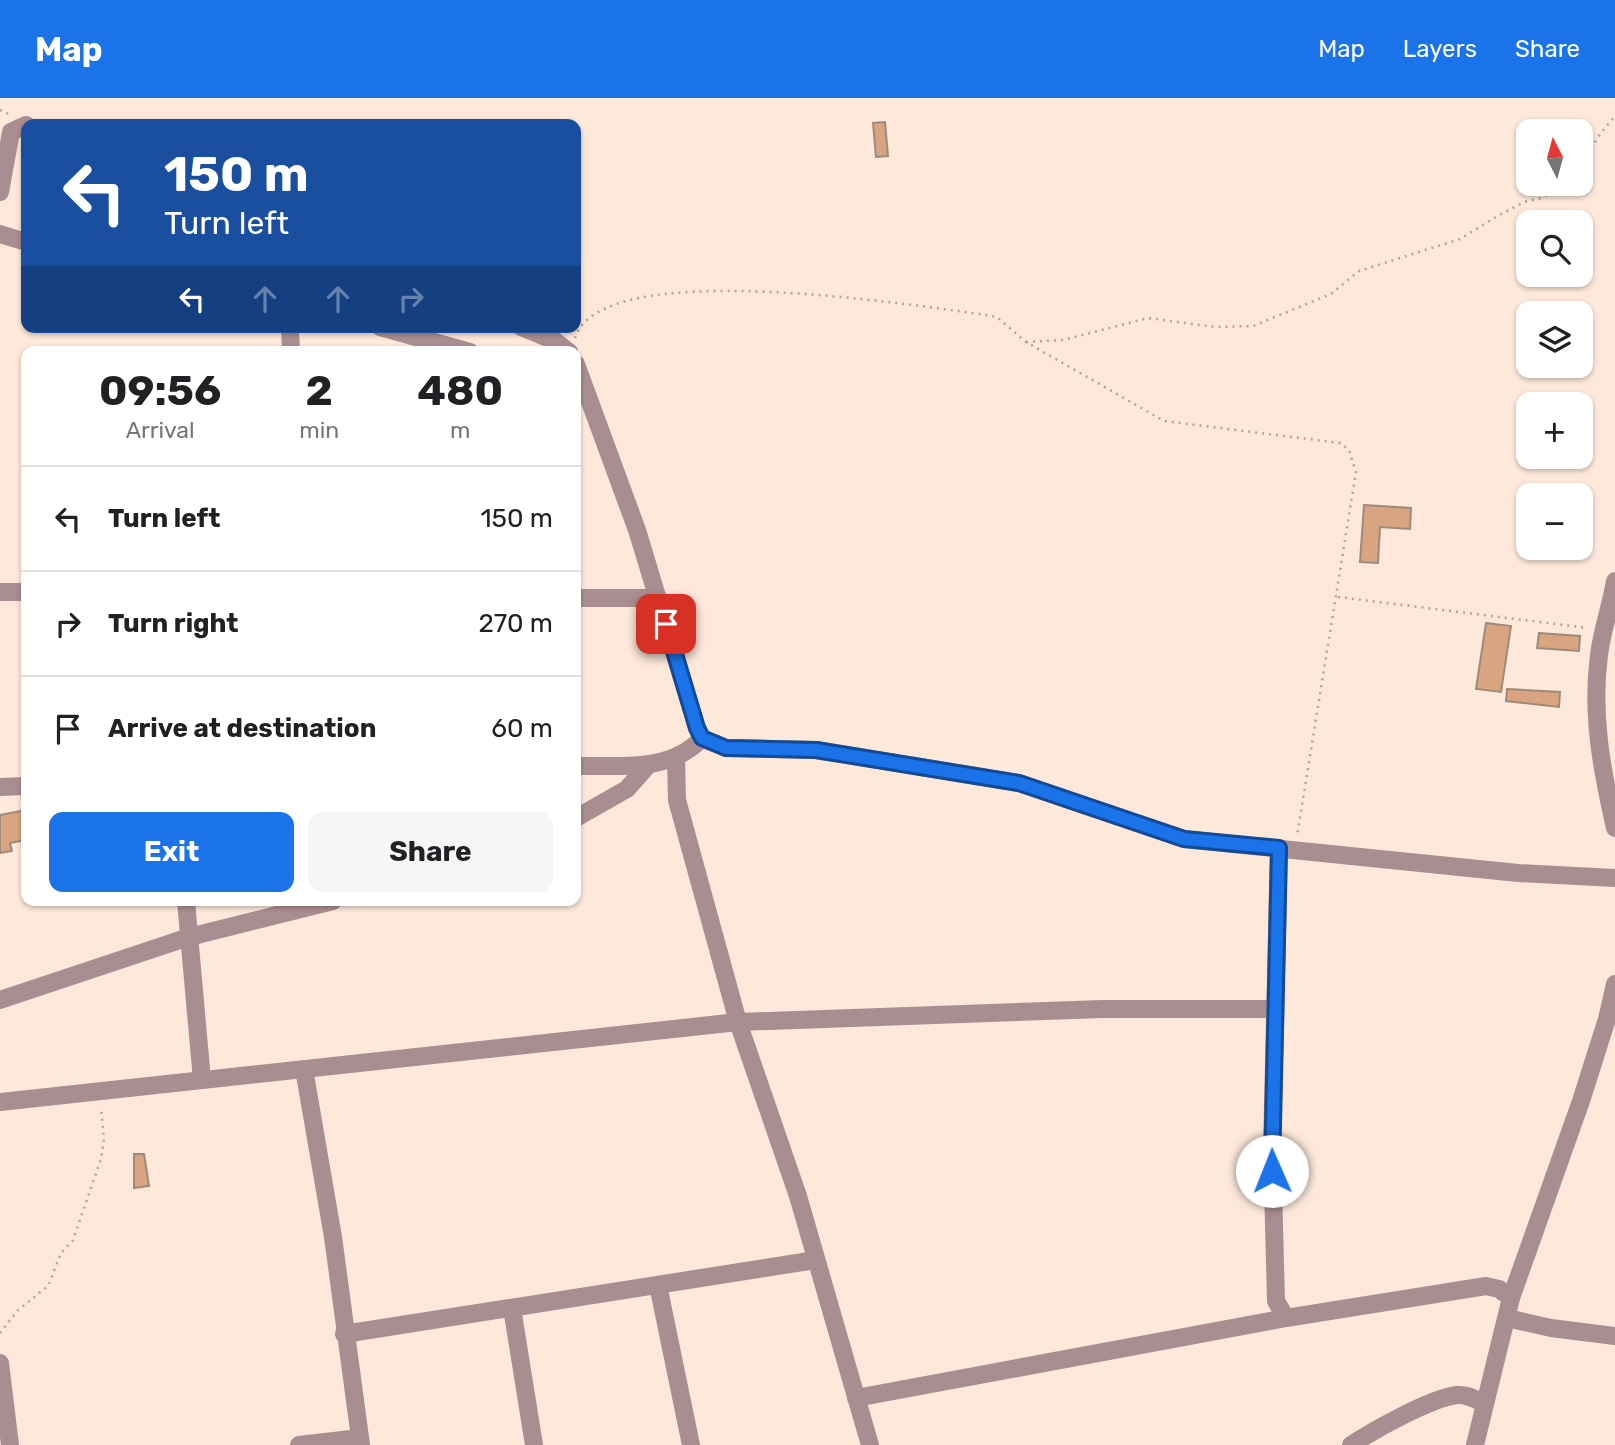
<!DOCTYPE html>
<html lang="en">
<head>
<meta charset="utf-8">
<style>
	body { margin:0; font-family:Rubik,sans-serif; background:#f6f6f6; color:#202124; height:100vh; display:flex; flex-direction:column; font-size:26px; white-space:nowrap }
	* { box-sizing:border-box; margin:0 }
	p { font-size:23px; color:#757577 }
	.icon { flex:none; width:38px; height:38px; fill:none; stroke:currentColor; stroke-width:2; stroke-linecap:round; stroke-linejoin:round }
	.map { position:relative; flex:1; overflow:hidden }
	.drawer { position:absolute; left:21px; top:248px; width:560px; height:560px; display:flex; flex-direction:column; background:#fff; border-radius:14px; box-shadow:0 2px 5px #0004 }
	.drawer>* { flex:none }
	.banner { position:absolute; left:21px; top:21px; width:560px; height:214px; border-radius:14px; box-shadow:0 2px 5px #0004; background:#1a4fa0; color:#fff; overflow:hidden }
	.needle { width:46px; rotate:354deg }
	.controls { position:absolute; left:1516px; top:21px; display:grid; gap:14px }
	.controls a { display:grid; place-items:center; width:77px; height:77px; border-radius:14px; background:#fff; box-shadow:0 2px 5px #0004; font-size:35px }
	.pin { position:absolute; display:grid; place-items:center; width:60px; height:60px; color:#fff; margin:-30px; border-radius:14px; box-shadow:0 4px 10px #0006 }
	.me { position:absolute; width:77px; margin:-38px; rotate:359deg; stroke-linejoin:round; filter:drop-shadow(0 0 5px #0008) }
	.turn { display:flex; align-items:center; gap:24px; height:147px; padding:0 28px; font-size:32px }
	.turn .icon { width:91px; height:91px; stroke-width:2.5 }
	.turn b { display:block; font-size:49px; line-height:60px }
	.lanes { display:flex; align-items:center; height:66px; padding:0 28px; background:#0003; justify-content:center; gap:35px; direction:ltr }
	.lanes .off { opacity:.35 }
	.eta { display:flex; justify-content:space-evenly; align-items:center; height:119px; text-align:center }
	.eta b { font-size:42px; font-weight:700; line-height:49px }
	.action { display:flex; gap:14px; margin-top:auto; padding:14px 28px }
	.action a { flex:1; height:80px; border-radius:14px; background:#1a73e8; color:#fff; font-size:28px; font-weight:700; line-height:80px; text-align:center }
	.action a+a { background:#f6f6f6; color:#202124 }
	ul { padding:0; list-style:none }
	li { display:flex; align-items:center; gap:21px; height:105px; padding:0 28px; border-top:2px solid #e0e0e0 }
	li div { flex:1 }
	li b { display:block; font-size:26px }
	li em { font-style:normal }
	header { display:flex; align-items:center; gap:42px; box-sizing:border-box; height:98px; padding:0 35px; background:#1a73e8; color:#fff }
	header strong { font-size:33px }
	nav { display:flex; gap:38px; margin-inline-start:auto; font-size:24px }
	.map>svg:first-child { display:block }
</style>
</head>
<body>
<header>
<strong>Map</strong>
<nav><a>Map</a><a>Layers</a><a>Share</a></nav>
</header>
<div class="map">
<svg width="1615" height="1347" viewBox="0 0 1615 1347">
	<rect width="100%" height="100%" fill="#fde8da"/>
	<g fill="#d8a580" stroke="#9d8a7d" stroke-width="2">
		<path d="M 885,24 L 888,58 L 876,59 L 873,25 Z"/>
		<path d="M 1364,407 L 1411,410 L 1410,431 L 1380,429 L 1378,465 L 1360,464 Z"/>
		<path d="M 1486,525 L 1511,528 L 1501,594 L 1476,591 Z"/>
		<path d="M 1539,535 L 1580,538 L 1579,553 L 1537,550 Z"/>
		<path d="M 1507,591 L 1560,594 L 1559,609 L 1506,603 Z"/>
		<path d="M 26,712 L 26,742 L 10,745 L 12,753 L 0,755 L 0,717 Z"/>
		<path d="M 134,1056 L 144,1056 L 149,1088 L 134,1090 Z"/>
	</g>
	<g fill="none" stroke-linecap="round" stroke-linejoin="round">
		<g stroke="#b3a398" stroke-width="2.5" stroke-dasharray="2 5" stroke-linecap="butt">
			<path d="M 0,12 L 11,17"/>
			<path d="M 1580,68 L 1600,36 L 1615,18"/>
			<path d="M 575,240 C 601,157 909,207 980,216 L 997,219 L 1026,244 L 1164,323 L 1340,345 L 1349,352 L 1356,374 L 1297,738"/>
			<path d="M 1026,244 L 1063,242 L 1148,220 L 1215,229 L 1253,228 L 1331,196 L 1359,173 L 1460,141 L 1496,119 L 1524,104 L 1542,100 L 1565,86"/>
			<path d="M 1338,499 L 1588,530"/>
			<path d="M 0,1235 L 17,1213 L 48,1188 L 61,1155 L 73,1142 L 101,1061 L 104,1041 L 101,1009"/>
		</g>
		<g stroke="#aa8d91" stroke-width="18">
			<path d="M 0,94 L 11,34 L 26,27"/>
			<path d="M 0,136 L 26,144"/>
			<path d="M 290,229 L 291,254"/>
			<path d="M 380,229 L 470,254"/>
			<path d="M 521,229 L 555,243 L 569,254"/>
			<path d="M 576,266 L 637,432 L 697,630 L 702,640 L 726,650 L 816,652 L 1019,685 L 1184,741 L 1518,775 L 1615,780"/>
			<path d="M 1615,483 C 1611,508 1602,532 1599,557 C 1591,616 1602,673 1615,730"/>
			<path d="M 0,494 L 26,494"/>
			<path d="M 576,500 L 658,500"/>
			<path d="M 676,661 L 677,702 L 738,924 L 798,1098 L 870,1347"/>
			<path d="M 576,668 C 619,667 670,675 702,640"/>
			<path d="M 0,689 L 26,688"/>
			<path d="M 576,720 L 627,691 L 649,666"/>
			<path d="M 1279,750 L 1272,1050 L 1276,1203 L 1286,1220 L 1486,1188 L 1499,1191 L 1511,1200"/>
			<path d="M 186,803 L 202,982"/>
			<path d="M 0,902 L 189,839 L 333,803"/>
			<path d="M 304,971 L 333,1139 L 361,1347"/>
			<path d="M 0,1004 L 738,924 L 1103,911 L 1275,911"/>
			<path d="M 658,1187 L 691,1347"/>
			<path d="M 512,1210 L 534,1347"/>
			<path d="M 1507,1220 L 1551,1230 L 1615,1238"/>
			<path d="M 344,1236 L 816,1162"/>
			<path d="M 0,1265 L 10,1347"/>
			<path d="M 856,1300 L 1286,1220"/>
			<path d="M 299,1347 L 360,1340"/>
			<path d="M 1351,1347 C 1374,1332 1431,1300 1457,1297 C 1467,1296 1474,1301 1483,1305"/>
			<path d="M 1475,1347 L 1511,1200 L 1581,1003 L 1607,921 L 1615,886"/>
		</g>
	</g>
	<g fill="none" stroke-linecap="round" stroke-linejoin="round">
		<defs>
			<path id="route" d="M 666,526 L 697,630 L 702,640 L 726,650 L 816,652 L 1019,685 L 1184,741 L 1279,750 L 1272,1073"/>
		</defs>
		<use href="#route" stroke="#114b97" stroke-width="18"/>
		<use href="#route" stroke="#1a73e8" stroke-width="12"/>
	</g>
</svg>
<div class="controls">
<a><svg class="needle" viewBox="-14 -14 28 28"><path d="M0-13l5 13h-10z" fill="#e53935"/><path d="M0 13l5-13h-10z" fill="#757577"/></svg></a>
<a><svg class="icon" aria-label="search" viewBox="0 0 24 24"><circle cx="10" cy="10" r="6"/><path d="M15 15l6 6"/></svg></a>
<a><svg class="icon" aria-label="layers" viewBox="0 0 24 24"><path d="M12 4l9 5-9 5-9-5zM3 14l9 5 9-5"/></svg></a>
<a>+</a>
<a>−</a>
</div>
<div class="pin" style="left:666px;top:526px;background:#d93025"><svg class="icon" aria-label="arrive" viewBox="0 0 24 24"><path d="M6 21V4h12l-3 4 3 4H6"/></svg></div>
<svg class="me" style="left:1272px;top:1073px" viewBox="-20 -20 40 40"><circle r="19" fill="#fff"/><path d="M0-13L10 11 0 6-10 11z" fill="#1a73e8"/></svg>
<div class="banner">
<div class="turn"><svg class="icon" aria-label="left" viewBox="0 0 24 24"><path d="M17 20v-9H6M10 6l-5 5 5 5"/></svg><div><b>150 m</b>Turn left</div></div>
<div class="lanes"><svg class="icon" aria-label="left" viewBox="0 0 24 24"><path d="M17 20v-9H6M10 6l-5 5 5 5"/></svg><svg class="icon off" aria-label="ahead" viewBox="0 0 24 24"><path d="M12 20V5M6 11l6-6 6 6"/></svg><svg class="icon off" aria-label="ahead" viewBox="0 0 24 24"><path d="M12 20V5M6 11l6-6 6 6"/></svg><svg class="icon off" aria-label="right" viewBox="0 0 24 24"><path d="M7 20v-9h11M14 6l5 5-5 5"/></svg></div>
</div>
<section class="drawer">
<div class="eta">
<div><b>09:56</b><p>Arrival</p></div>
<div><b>2</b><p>min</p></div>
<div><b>480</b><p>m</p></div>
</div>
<ul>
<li><svg class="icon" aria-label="left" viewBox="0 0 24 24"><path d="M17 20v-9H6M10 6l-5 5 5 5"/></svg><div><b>Turn left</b></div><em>150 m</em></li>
<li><svg class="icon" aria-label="right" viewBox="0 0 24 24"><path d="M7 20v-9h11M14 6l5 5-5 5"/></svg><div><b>Turn right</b></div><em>270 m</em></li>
<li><svg class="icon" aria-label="arrive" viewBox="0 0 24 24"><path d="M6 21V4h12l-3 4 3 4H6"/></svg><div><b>Arrive at destination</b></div><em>60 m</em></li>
</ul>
<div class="action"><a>Exit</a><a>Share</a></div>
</section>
</div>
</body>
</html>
